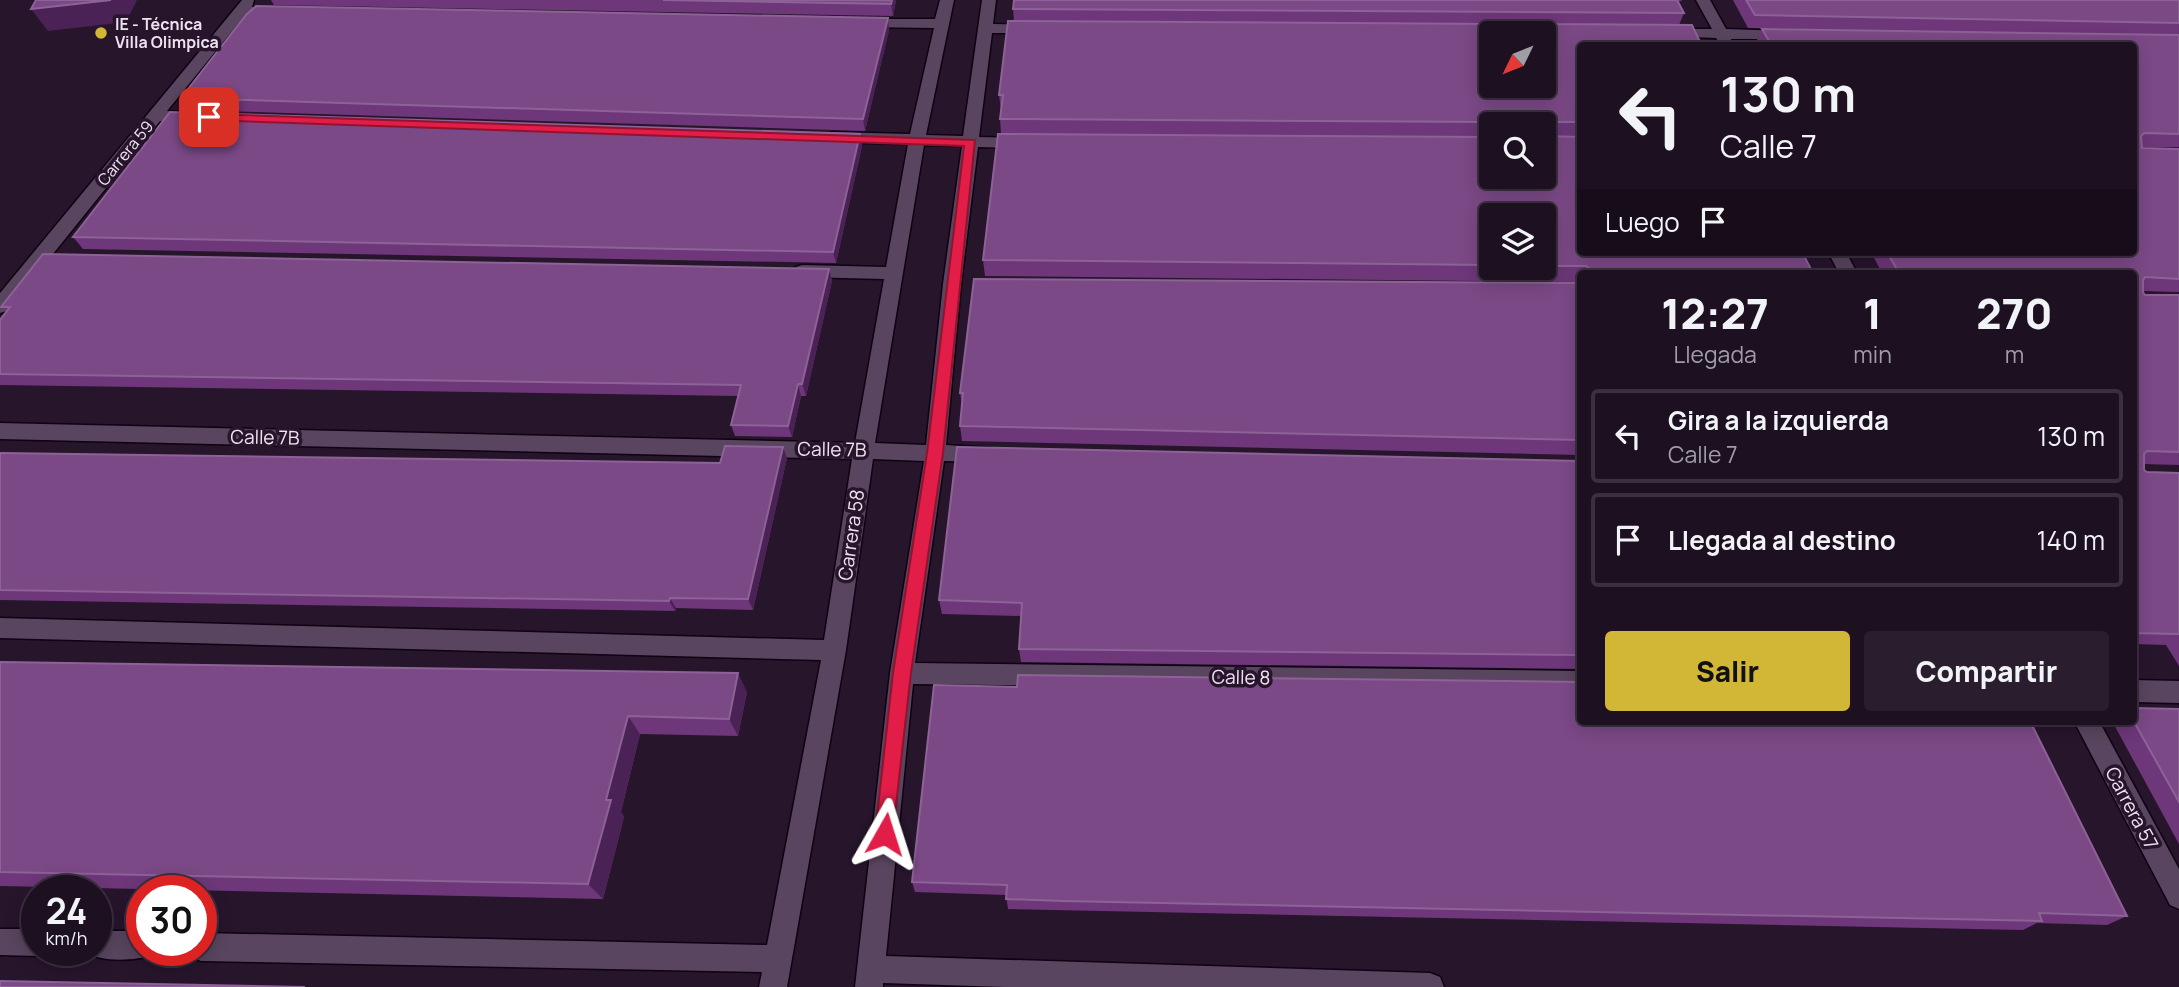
<!DOCTYPE html>
<html lang="es">
<head>
<meta charset="utf-8">
<style>
	body { margin:0; font-family:Manrope,sans-serif; background:#2a1e2e; color:#f1f3f6; height:100vh; display:flex; flex-direction:column; font-size:26px; white-space:nowrap }
	* { box-sizing:border-box; margin:0 }
	p { font-size:23px; color:#a09da5 }
	.icon { flex:none; width:38px; height:38px; fill:none; stroke:currentColor; stroke-width:2; stroke-linecap:round; stroke-linejoin:round }
	.map { position:relative; flex:1; overflow:hidden }
	.details { position:absolute; left:1577px; top:270px; width:560px; height:455px; display:flex; flex-direction:column; background:#1d1021; border-radius:7px; box-shadow:0 4px 18px #0003,0 0 0 2px #3b303f }
	.details>* { flex:none }
	.guide { position:absolute; left:1577px; top:42px; width:560px; height:214px; border-radius:7px; box-shadow:0 4px 18px #0003,0 0 0 2px #3b303f; background:#1d1021; color:#f1f3f6; overflow:hidden }
	.needle { width:46px; rotate:227deg }
	.buttons { position:absolute; left:1479px; top:21px; display:grid; gap:14px }
	.buttons a { display:grid; place-items:center; width:77px; height:77px; border-radius:7px; background:#1d1021; box-shadow:0 4px 18px #0003,0 0 0 2px #3b303f; font-size:35px }
	.speed { position:absolute; left:21px; top:875px; display:flex; gap:14px; font-size:35px; font-weight:700; text-align:center }
	.speed>* { display:grid; place-content:center; width:91px; height:91px; border-radius:50%; background:#1d1021; box-shadow:0 4px 18px #0003,0 0 0 2px #3b303f; line-height:1 }
	.speed small { font-size:18px; font-weight:400 }
	.speed .limit { border:10px solid #d22; background:#fff; color:#111 }
	.pin { position:absolute; display:grid; place-items:center; width:60px; height:60px; color:#fff; margin:-30px; border-radius:14px; box-shadow:0 4px 10px #0006 }
	.me { position:absolute; width:77px; margin:-38px; rotate:6deg; stroke-linejoin:round; filter:drop-shadow(0 0 5px #0008) }
	.turn { display:flex; align-items:center; gap:24px; height:147px; padding:0 28px; font-size:32px }
	.turn .icon { width:91px; height:91px; stroke-width:2.5 }
	.turn b { display:block; font-size:49px; line-height:60px }
	.then { display:flex; align-items:center; height:66px; padding:0 28px; background:#0003; gap:14px; font-size:26px }
	.eta { display:flex; justify-content:space-evenly; align-items:center; height:119px; text-align:center }
	.eta b { font-size:42px; font-weight:800; line-height:49px }
	.cta { display:flex; gap:14px; margin-top:auto; padding:14px 28px }
	.cta a { flex:1; height:80px; border-radius:7px; background:#d2b736; color:#111; font-size:28px; font-weight:800; line-height:80px; text-align:center }
	.cta a+a { background:#2a1e2e; color:#f1f3f6 }
	ul { padding:0; list-style:none }
	li { display:flex; align-items:center; gap:21px; height:94px; margin:0 14px 10px; padding:0 14px; border:4px solid #3b303f; border-radius:7px }
	li div { flex:1 }
	li b { display:block; font-size:26px }
	li em { font-style:normal }
	.map>svg:first-child { display:block }
</style>
</head>
<body>
<div class="map">
<svg width="2179" height="987" viewBox="0 0 2179 987">
	<rect width="100%" height="100%" fill="#27152c"/>
	<g fill="none" stroke-linecap="round" stroke-linejoin="round">
		<defs>
			<g id="street">
				<path d="M 242,0 L 254,0 L 252,7 L 278,7 L 285,11 L 278,15 L 245,15 L 167,111 L 200,114 L 202,117 L 200,120 L 160,121 L 7,311 L 0,313 L 0,293 Z"/>
				<path d="M 940,0 L 954,0 L 926,135 L 963,136 L 982,0 L 996,0 L 993,24 L 1036,25 L 1043,29 L 1036,33 L 992,33 L 979,137 L 1023,138 L 1031,143 L 1023,148 L 978,147 L 961,284 L 946,445 L 992,448 L 995,454 L 992,460 L 985,462 L 944,461 L 915,663 L 1580,671 L 1580,692 L 913,684 L 886,956 L 1430,973 L 1440,977 L 1444,987 L 1005,987 L 883,983 L 883,987 L 855,987 L 890,673 L 924,461 L 873,459 L 846,650 L 787,987 L 759,987 L 762,972 L 201,961 L 191,957 L 189,950 L 201,950 L 201,933 L 767,945 L 821,660 L 0,638 L 0,618 L 824,640 L 852,459 L 0,439 L 0,423 L 855,443 L 884,279 L 802,277 L 796,275 L 793,271 L 796,267 L 802,265 L 886,267 L 908,144 L 832,142 L 824,137 L 832,132 L 910,134 L 934,28 L 860,27 L 853,23 L 860,19 L 935,19 ZM 924,145 L 962,146 L 943,284 L 926,445 L 875,443 Z"/>
				<path d="M 1696,0 L 1710,0 L 1726,29 L 1788,31 L 1795,35 L 1788,39 L 1731,39 L 1733,46 L 1721,46 L 1716,38 L 1665,36 L 1663,33 L 1670,29 L 1712,29 Z"/>
				<path d="M 1828,252 L 1846,252 L 1857,273 L 1839,273 Z"/>
				<path d="M 2133,680 L 2179,681 L 2179,703 L 2133,702 Z"/>
				<path d="M 2074,721 L 2099,721 L 2179,869 L 2179,909 L 2170,905 Z"/>
				<path d="M 0,929 L 37,929 L 37,950 L 47,950 L 47,953 L 37,956 L 0,955 Z"/>
				<path d="M 96,931 L 142,931 L 142,950 L 153,950 L 152,955 C 136,961 96,963 85,950 L 96,950 Z"/>
			</g>
		</defs>
		<use href="#street" stroke="#0f0213" stroke-width="3"/>
		<use href="#street" fill="#59455f" fill-rule="evenodd"/>
	</g>
	<g fill="#6d3779" fill-rule="evenodd">
		<path d="M 271,0 L 896,0 L 893,16 L 274,5 Z"/>
		<path d="M 1014,0 L 1683,0 L 1678,2 L 1684,13 L 1679,25 L 1580,46 L 1580,252 L 1813,273 L 1580,273 L 1580,282 L 985,276 L 983,260 L 1001,134 L 1000,119 L 1001,110 L 999,95 L 1014,21 L 1013,9 ZM 1491,124 L 1544,124 L 1491,177 ZM 1491,215 L 1544,215 L 1544,268 L 1491,268 Z"/>
		<path d="M 1733,0 L 2179,0 L 2179,147 L 2142,147 L 2142,148 L 2179,149 L 2179,292 L 2143,291 L 2145,295 L 2179,295 L 2179,465 L 2144,464 L 2144,470 L 2147,472 L 2179,473 L 2179,666 L 2166,645 L 2133,644 L 2133,273 L 1882,273 L 1871,252 L 2133,252 L 2133,46 L 1758,46 L 1756,42 L 1762,29 L 2008,33 L 1748,28 Z"/>
		<path d="M 888,18 L 889,30 L 865,131 L 190,110 L 181,98 Z"/>
		<path d="M 860,134 L 862,146 L 836,263 L 83,249 L 73,237 Z"/>
		<path d="M 829,269 L 832,281 L 806,396 L 801,396 L 792,437 L 735,436 L 731,425 L 738,396 L 0,385 L 0,320 L 6,312 L 1,307 Z"/>
		<path d="M 1580,283 L 1580,455 L 962,441 L 960,426 L 962,405 L 960,393 Z"/>
		<path d="M 0,453 L 720,463 L 787,458 L 753,610 L 676,608 L 675,611 L 0,600 Z"/>
		<path d="M 1580,461 L 1580,669 L 1021,662 L 1019,649 L 1021,616 L 942,614 L 939,600 Z"/>
		<path d="M 0,662 L 747,692 L 738,736 L 640,734 L 621,812 L 624,817 L 603,899 L 0,886 Z"/>
		<path d="M 1017,687 L 2127,916 L 2107,925 L 2037,923 L 2023,930 L 1008,909 L 1006,895 L 915,892 L 912,882 Z"/>
		<path d="M 2179,709 L 2179,844 L 2112,721 L 2133,721 Z"/>
	</g>
	<g fill="#4b2255">
		<path d="M 111,0 L 137,0 L 126,22 L 48,31 L 31,9 Z"/>
		<path d="M 892,0 L 896,0 L 893,16 L 891,4 Z"/>
		<path d="M 888,18 L 889,30 L 865,131 L 863,119 Z"/>
		<path d="M 860,134 L 862,146 L 836,263 L 833,252 Z"/>
		<path d="M 829,269 L 832,281 L 806,396 L 802,384 Z"/>
		<path d="M 798,384 L 801,396 L 792,437 L 788,426 Z"/>
		<path d="M 783,447 L 787,458 L 753,610 L 748,599 Z"/>
		<path d="M 670,598 L 676,608 L 675,611 L 669,601 Z"/>
		<path d="M 738,673 L 747,692 L 738,736 L 729,719 Z"/>
		<path d="M 628,716 L 640,734 L 621,812 L 624,817 L 603,899 L 588,884 L 606,800 Z"/>
	</g>
	<g fill="#7b4986" stroke="#8d6297" stroke-width="2" fill-rule="evenodd">
		<path d="M 36,0 L 111,0 L 31,9 Z"/>
		<path d="M 663,0 L 892,0 L 891,4 Z"/>
		<path d="M 1014,0 L 1677,0 L 1684,13 L 1013,9 Z"/>
		<path d="M 1746,0 L 2179,0 L 2179,23 L 1755,15 Z"/>
		<path d="M 256,6 L 888,18 L 863,119 L 181,98 L 246,15 Z"/>
		<path d="M 1498,20 L 1546,20 L 1549,24 L 1692,25 L 1702,46 L 1580,46 L 1580,122 L 1550,122 L 1547,125 L 1548,136 L 1580,137 L 1580,252 L 1802,252 L 1813,273 L 1589,273 L 1589,269 L 1587,266 L 1544,266 L 1544,215 L 1491,215 L 1491,265 L 983,260 L 998,134 L 1491,137 L 1491,177 L 1544,177 L 1544,124 L 1496,124 L 1496,122 L 1000,119 L 1003,95 L 999,95 L 1008,21 L 1496,24 ZM 1491,33 L 1544,33 L 1544,86 L 1491,86 Z"/>
		<path d="M 1762,29 L 2179,35 L 2179,134 L 2144,133 L 2141,136 L 2142,148 L 2179,149 L 2179,279 L 2145,277 L 2143,280 L 2143,292 L 2145,295 L 2179,295 L 2179,452 L 2147,451 L 2144,454 L 2144,470 L 2147,472 L 2179,473 L 2179,634 L 2133,633 L 2133,273 L 1899,273 L 1887,252 L 2133,252 L 2133,46 L 1772,46 Z"/>
		<path d="M 170,112 L 860,134 L 833,252 L 73,237 Z"/>
		<path d="M 43,254 L 829,269 L 802,384 L 798,384 L 788,426 L 731,425 L 741,385 L 0,374 L 0,320 L 10,307 L 1,307 Z"/>
		<path d="M 974,279 L 1580,283 L 1580,440 L 960,426 L 963,393 L 960,393 Z"/>
		<path d="M 725,446 L 783,447 L 748,599 L 670,598 L 669,601 L 0,590 L 0,453 L 720,463 Z"/>
		<path d="M 957,447 L 1580,461 L 1580,655 L 1019,649 L 1022,603 L 939,600 Z"/>
		<path d="M 0,662 L 738,673 L 729,719 L 628,716 L 606,800 L 611,800 L 588,884 L 0,872 Z"/>
		<path d="M 1018,675 L 1580,682 L 1580,721 L 2030,721 L 2127,916 L 2039,913 L 2042,921 L 1062,901 L 1006,899 L 1007,885 L 912,882 L 934,685 L 1017,687 Z"/>
		<path d="M 2133,708 L 2179,709 L 2179,802 L 2133,720 Z"/>
		<path d="M 0,981 L 305,987 L 0,987 Z"/>
	</g>
	<path fill="#e11d48" stroke="#92132f" stroke-width="2" d="M 209,114 L 975,140 L 943,453 L 911,673 L 892,841 L 885,844 L 878,841 L 875,834 L 893,673 L 927,453 L 964,146 L 205,120 L 203,117 Z"/>
	<circle fill="#d2b736" stroke="#27152c" stroke-width="2.5" cx="101" cy="33" r="7"/>
	<g text-anchor="middle" stroke-width="7" stroke-linejoin="round" paint-order="stroke">
		<g font-size="16" font-weight="bold" fill="#efe3f2" stroke="#27152c" text-anchor="start">
			<text x="115" y="30">IE - Técnica<tspan x="115" dy="18">Villa Olimpica</tspan></text>
		</g>
		<g font-size="16" fill="#efe3f2" stroke="#27152c">
			<text transform="translate(125 153) rotate(-51)" y="6">Carrera 59</text>
		</g>
		<g font-size="19" fill="#efe3f2" stroke="#27152c">
			<text transform="translate(265 437) rotate(1)" y="7">Calle 7B</text>
			<text transform="translate(832 449) rotate(1)" y="7">Calle 7B</text>
			<text transform="translate(851 535) rotate(-82)" y="7">Carrera 58</text>
			<text transform="translate(1241 677) rotate(1)" y="7">Calle 8</text>
			<text transform="translate(2132 808) rotate(62)" y="7">Carrera 57</text>
		</g>
	</g>
</svg>
<div class="buttons">
<a><svg class="needle" viewBox="-14 -14 28 28"><path d="M0-13l5 13h-10z" fill="#e53935"/><path d="M0 13l5-13h-10z" fill="#a09da5"/></svg></a>
<a><svg class="icon" aria-label="search" viewBox="0 0 24 24"><circle cx="10" cy="10" r="6"/><path d="M15 15l6 6"/></svg></a>
<a><svg class="icon" aria-label="layers" viewBox="0 0 24 24"><path d="M12 4l9 5-9 5-9-5zM3 14l9 5 9-5"/></svg></a>
</div>
<div class="speed"><div>24<small>km/h</small></div><div class="limit">30</div></div>
<div class="pin" style="left:209px;top:117px;background:#d93025"><svg class="icon" aria-label="arrive" viewBox="0 0 24 24"><path d="M6 21V4h12l-3 4 3 4H6"/></svg></div>
<svg class="me" style="left:885px;top:834px" viewBox="-20 -20 40 40"><path d="M0-17L14 15 0 8-14 15z" fill="#e11d48" stroke="#fff" stroke-width="4"/></svg>
<div class="guide">
<div class="turn"><svg class="icon" aria-label="left" viewBox="0 0 24 24"><path d="M17 20v-9H6M10 6l-5 5 5 5"/></svg><div><b>130 m</b>Calle 7</div></div>
<div class="then">Luego<svg class="icon" aria-label="arrive" viewBox="0 0 24 24"><path d="M6 21V4h12l-3 4 3 4H6"/></svg></div>
</div>
<section class="details">
<div class="eta">
<div><b>12:27</b><p>Llegada</p></div>
<div><b>1</b><p>min</p></div>
<div><b>270</b><p>m</p></div>
</div>
<ul>
<li><svg class="icon" aria-label="left" viewBox="0 0 24 24"><path d="M17 20v-9H6M10 6l-5 5 5 5"/></svg><div><b>Gira a la izquierda</b><p>Calle 7</p></div><em>130 m</em></li>
<li><svg class="icon" aria-label="arrive" viewBox="0 0 24 24"><path d="M6 21V4h12l-3 4 3 4H6"/></svg><div><b>Llegada al destino</b></div><em>140 m</em></li>
</ul>
<div class="cta"><a>Salir</a><a>Compartir</a></div>
</section>
</div>
</body>
</html>
